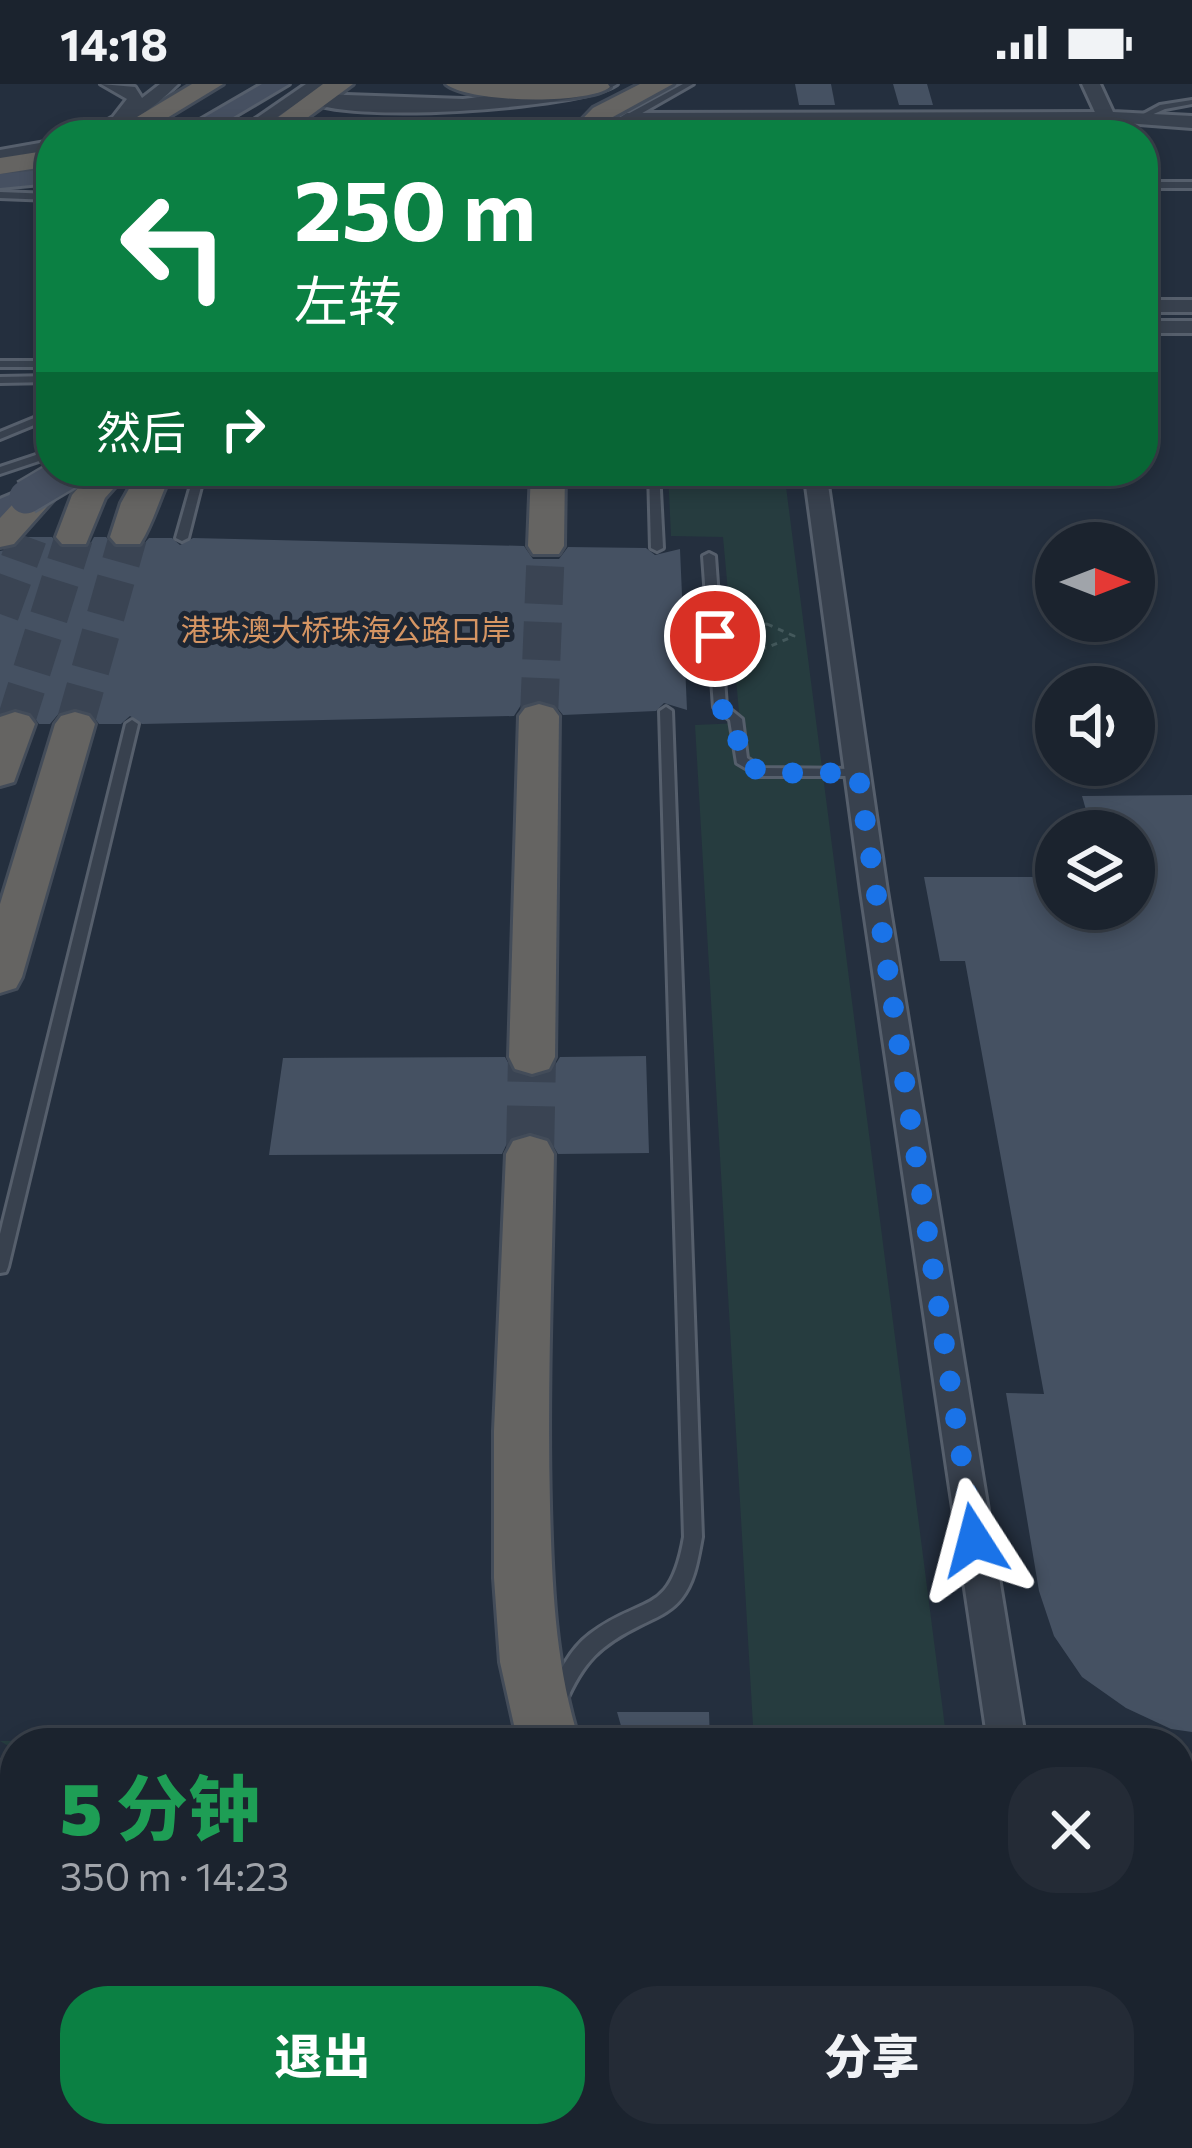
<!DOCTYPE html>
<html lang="zh">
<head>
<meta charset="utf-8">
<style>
	body { margin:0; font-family:Commissioner,"Noto Sans SC",sans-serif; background:#242b36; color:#f1f3f6; height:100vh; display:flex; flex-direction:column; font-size:45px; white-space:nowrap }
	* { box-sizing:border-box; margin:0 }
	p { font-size:39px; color:#a0a4aa }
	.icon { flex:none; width:66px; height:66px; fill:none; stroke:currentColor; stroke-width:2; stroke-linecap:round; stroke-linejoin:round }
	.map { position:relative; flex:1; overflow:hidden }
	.details { position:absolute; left:0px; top:1644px; width:1194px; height:420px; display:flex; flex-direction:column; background:#1b232e; border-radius:48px 48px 0 0; box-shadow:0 6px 18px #0003,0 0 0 3px #39404a }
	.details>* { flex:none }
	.banner { position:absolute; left:36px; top:36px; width:1122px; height:366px; border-radius:48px; box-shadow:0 6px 18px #0003,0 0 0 3px #39404a; background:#0b8043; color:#fff; overflow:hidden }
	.needle { width:78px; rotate:90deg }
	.tools { position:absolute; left:1035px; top:438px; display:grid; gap:24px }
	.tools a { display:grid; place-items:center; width:120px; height:120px; border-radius:50%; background:#1b232e; box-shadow:0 6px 18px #0003,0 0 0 3px #39404a; font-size:60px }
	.pin { position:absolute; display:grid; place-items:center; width:102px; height:102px; color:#fff; margin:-51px; border:6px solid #fff; border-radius:50%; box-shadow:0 3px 12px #0007 }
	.me { position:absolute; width:132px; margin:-66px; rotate:351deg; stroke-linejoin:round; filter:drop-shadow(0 0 9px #0008) }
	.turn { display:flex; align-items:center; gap:42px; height:252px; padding:0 60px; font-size:54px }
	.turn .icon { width:156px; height:156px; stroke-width:2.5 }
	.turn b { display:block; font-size:84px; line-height:102px }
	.then { display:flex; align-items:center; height:114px; padding:0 60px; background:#0003; gap:24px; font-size:45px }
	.round { display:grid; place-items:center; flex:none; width:126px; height:126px; border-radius:48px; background:#242b36 }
	.summary { display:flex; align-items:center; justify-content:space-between; height:204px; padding:0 60px }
	h1 { font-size:72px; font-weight:800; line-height:90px; color:#1e9e55 }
	.primary-button { display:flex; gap:24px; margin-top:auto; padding:24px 60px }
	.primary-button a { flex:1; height:138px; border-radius:48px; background:#0b8043; color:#fff; font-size:48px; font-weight:800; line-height:138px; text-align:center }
	.primary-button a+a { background:#242b36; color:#f1f3f6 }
	.status { display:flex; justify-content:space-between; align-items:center; height:84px; padding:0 60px; background:#1b232e; direction:ltr }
	.status svg { height:33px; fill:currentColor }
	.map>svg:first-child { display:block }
</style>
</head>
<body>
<div class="status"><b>14:18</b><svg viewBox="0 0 49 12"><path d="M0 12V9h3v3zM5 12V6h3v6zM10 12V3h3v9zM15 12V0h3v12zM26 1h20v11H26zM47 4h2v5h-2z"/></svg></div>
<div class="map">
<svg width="1192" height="2064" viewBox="0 0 1192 2064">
	<rect width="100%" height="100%" fill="#242f3e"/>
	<g fill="#263c3f">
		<path d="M 668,387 L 784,387 L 947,1659 L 754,1659 L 695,641 L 740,639 L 723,453 L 671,452 Z"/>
		<path d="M 508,1650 L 511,1659 L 15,1659 L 15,1666 L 0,1657 Z"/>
		<path d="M 0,1831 L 15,1831 L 15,2049 L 459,2049 L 481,2064 L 0,2064 Z"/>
		<path d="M 1179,1880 L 1192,1880 L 1192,2064 L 790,2064 L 781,2049 L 1179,2049 Z"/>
	</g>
	<g fill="#455162">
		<path d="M 795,0 L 831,0 L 835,21 L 799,21 Z"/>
		<path d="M 893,0 L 927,0 L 933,21 L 899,21 Z"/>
		<path d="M 26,453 L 52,453 L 62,464 L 88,464 L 94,453 L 106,453 L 116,464 L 140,464 L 149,454 L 172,454 L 180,461 L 193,454 L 524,462 L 533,475 L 559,475 L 568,463 L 646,464 L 655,471 L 680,465 L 687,626 L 664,619 L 656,627 L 563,631 L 554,620 L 538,616 L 521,621 L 514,632 L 142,640 L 130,632 L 121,640 L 99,640 L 90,628 L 74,624 L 60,628 L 50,640 L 39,640 L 30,628 L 16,624 L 0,628 L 0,467 L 15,464 Z"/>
		<path d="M 1192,711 L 1192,1648 L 1171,1645 L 1126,1624 L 1082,1593 L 1054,1552 L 1039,1507 L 1006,1309 L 1044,1310 L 965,877 L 940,877 L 924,793 L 1056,793 L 1056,825 L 1134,825 L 1134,747 L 1092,747 L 1082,712 Z"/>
		<path d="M 646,972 L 649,1069 L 558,1070 L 548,1053 L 529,1048 L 509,1055 L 502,1070 L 269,1071 L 283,974 L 505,973 L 514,989 L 533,994 L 550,989 L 560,973 Z"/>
		<path d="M 617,1628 L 709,1628 L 710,1659 L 626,1659 Z"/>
	</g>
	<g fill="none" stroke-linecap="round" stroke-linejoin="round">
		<g stroke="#3a4453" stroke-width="38" stroke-dasharray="38 18" stroke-linecap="butt">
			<path d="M 0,530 L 28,453"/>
			<path d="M 539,632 L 546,462"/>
			<path d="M 15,640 L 74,453"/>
			<path d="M 75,640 L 128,453"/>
		</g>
		<path stroke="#3a4453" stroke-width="48" stroke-dasharray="48 24" stroke-linecap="butt" d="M 530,1070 L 532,973"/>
		<defs>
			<g id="service">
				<path d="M 683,0 L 693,0 L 630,36 L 616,51 L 607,51 L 624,32 Z"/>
				<path d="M 1192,16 L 1192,20 L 1165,25 L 1140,36 L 1136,34 L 1160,21 Z"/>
				<path d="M 1103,31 L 1109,31 L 1125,51 L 1117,51 L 1102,33 Z"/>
				<path d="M 161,46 L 164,46 L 164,50 L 148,51 Z"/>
				<rect x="1143" y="98" width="49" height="6"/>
				<path d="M 0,108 L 51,110 L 51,116 L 0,114 Z"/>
				<rect x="0" y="277" width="51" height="6"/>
				<path d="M 51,292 L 51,298 L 0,299 L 0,293 Z"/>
				<path d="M 51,327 L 51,334 L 0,355 L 0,348 Z"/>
				<path d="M 51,366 L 51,373 L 0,390 L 0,383 Z"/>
				<path d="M 195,387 L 205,387 L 188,454 L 182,457 L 176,454 Z"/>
				<path d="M 649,387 L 659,387 L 663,464 L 657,467 L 651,464 Z"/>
				<path d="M 709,469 L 715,472 L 726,622 L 742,635 L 747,674 L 762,684 L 858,685 L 864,689 L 862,692 L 759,692 L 737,679 L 730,636 L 714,623 L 703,472 Z"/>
				<path d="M 666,623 L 672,627 L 702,1453 C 698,1474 695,1498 681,1515 C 671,1528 655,1534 641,1541 C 600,1561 583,1578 565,1620 L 558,1623 L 551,1620 L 548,1614 C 558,1590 569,1566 590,1550 C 642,1510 670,1534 684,1453 L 660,627 Z"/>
				<path d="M 132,636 L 138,640 L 8,1183 L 6,1188 L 0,1189 L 0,1150 L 126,640 Z"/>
			</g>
			<g id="minor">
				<path d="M 101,0 L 135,3 L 142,14 L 160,0 L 178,0 C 152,26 119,51 82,51 L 113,33 L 127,15 Z"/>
				<path d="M 306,0 L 325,0 L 251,51 L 232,51 Z"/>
				<path d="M 1106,28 L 1112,30 L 1112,36 L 627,39 L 619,34 L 627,29 Z"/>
				<path d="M 51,57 L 51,67 L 0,76 L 0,66 Z"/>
				<rect x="1143" y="216" width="49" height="12"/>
				<rect x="1143" y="237" width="49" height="12"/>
				<path d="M 804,387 L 826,387 L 887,807 L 1026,1659 L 988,1659 L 861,807 Z"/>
				<rect x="1179" y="1704" width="13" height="38"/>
			</g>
			<g id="tertiary">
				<path d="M 584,0 L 617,0 C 582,25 341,41 307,16 L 317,10 L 463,15 Z"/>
				<path d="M 1082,0 L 1100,0 L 1113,28 L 1192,32 L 1192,44 L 1099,37 Z"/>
			</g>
			<g id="secondary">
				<path d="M 262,0 L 289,0 L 203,51 L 174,51 Z"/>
				<path d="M 51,85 L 51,99 L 0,104 L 0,90 Z"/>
				<path d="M 26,404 L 41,413 L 0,436 L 0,415 Z"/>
			</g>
			<g id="trunk">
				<path d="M 192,0 L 223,0 L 139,51 L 107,51 Z"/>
				<path d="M 323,0 L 353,0 L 284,51 L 254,51 Z"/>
				<path d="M 446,0 L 608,0 L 610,3 C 589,21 468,19 446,0 Z"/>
				<path d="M 640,0 L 673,0 L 611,34 L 595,51 L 567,51 L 593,24 Z"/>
				<path d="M 51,66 L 51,82 L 0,90 L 0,74 Z"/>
				<path d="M 50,380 L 51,387 L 79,387 L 14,460 L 0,463 L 0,434 Z"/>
				<path d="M 93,387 L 129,387 L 105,414 L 86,460 L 62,460 L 56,453 L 72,411 Z"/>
				<path d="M 139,387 L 173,387 C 160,411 154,438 140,460 L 116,460 L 110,453 L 121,419 Z"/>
				<path d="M 531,387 L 565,387 L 564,462 L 559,470 L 533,470 L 528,462 Z"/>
				<path d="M 539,620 L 553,624 L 559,632 L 555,973 L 549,985 L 532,990 L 515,985 L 509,973 L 519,632 L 525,624 Z"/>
				<path d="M 15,628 L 29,632 L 35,640 L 14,698 L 0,702 L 0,633 Z"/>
				<path d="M 75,628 L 89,632 L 95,640 L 22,893 L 16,904 L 0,909 L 0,820 L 55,640 L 61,632 Z"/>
				<path d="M 530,1052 L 547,1057 L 554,1070 C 552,1187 547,1304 550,1421 C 552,1502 555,1581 580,1659 L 518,1659 L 500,1578 L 494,1494 L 494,1347 L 506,1070 L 513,1057 Z"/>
				<path d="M 0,1677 L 15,1683 L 15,1749 L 0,1743 Z"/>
				<path d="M 505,2049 L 587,2049 L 593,2064 L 511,2064 Z"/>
				<path d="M 676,2049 L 748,2049 L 754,2064 L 682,2064 Z"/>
			</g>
		</defs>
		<use href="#service" stroke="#565f6c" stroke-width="6"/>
		<use href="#minor" stroke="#565f6c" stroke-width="6"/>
		<use href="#tertiary" stroke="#565f6c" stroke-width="6"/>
		<use href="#secondary" stroke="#565f6c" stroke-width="6"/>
		<use href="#trunk" stroke="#434c59" stroke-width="6"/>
		<path stroke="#44595c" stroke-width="3" stroke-dasharray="6 6" stroke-linecap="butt" d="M 767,540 L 794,552 L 766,564 L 737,552 L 749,543 Z"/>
		<use href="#service" fill="#38414e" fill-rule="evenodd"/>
		<use href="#minor" fill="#38414e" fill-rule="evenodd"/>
		<use href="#tertiary" fill="#38414e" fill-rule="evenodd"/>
		<use href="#secondary" fill="#465061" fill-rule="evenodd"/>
		<use href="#trunk" fill="#656462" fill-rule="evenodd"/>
		<defs>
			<path id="secondary-bridge" d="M 26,413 L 70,387"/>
		</defs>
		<use href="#secondary-bridge" stroke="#565f6c" stroke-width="38" stroke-linecap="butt"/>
		<use href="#secondary-bridge" stroke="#465061" stroke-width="33"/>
	</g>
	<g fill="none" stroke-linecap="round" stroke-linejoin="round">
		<path stroke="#1a73e8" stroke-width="21" stroke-dasharray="0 37.8" d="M 715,552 L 719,623 L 736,635 L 739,670 L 745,682 L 770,689 L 858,689 L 974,1456"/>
	</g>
	<g text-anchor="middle" stroke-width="10" stroke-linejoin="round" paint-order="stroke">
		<g font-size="30" fill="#d59563" stroke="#1d2633">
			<text x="346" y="557">港珠澳大桥珠海公路口岸</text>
		</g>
	</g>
</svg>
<div class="tools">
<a><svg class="needle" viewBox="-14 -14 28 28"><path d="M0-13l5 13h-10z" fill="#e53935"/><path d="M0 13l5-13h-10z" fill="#a0a4aa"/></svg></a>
<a><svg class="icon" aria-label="sound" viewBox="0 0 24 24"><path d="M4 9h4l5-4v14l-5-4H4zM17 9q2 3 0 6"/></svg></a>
<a><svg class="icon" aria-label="layers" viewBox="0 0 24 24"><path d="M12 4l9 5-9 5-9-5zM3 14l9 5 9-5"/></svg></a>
</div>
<div class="pin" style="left:715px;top:552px;background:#d93025"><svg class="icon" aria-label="arrive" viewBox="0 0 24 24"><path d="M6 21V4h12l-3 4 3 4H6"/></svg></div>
<svg class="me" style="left:974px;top:1456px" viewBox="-20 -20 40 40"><path d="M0-17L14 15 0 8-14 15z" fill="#1a73e8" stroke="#fff" stroke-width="4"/></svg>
<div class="banner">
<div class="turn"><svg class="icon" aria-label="left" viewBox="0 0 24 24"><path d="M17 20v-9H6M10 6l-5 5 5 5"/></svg><div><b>250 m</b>左转</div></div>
<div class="then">然后<svg class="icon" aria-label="right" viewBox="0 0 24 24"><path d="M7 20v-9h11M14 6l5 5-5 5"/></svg></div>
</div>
<section class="details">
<div class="summary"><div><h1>5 分钟</h1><p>350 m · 14:23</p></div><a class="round"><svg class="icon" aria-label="close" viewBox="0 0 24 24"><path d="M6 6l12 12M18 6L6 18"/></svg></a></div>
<div class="primary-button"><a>退出</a><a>分享</a></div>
</section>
</div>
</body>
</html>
